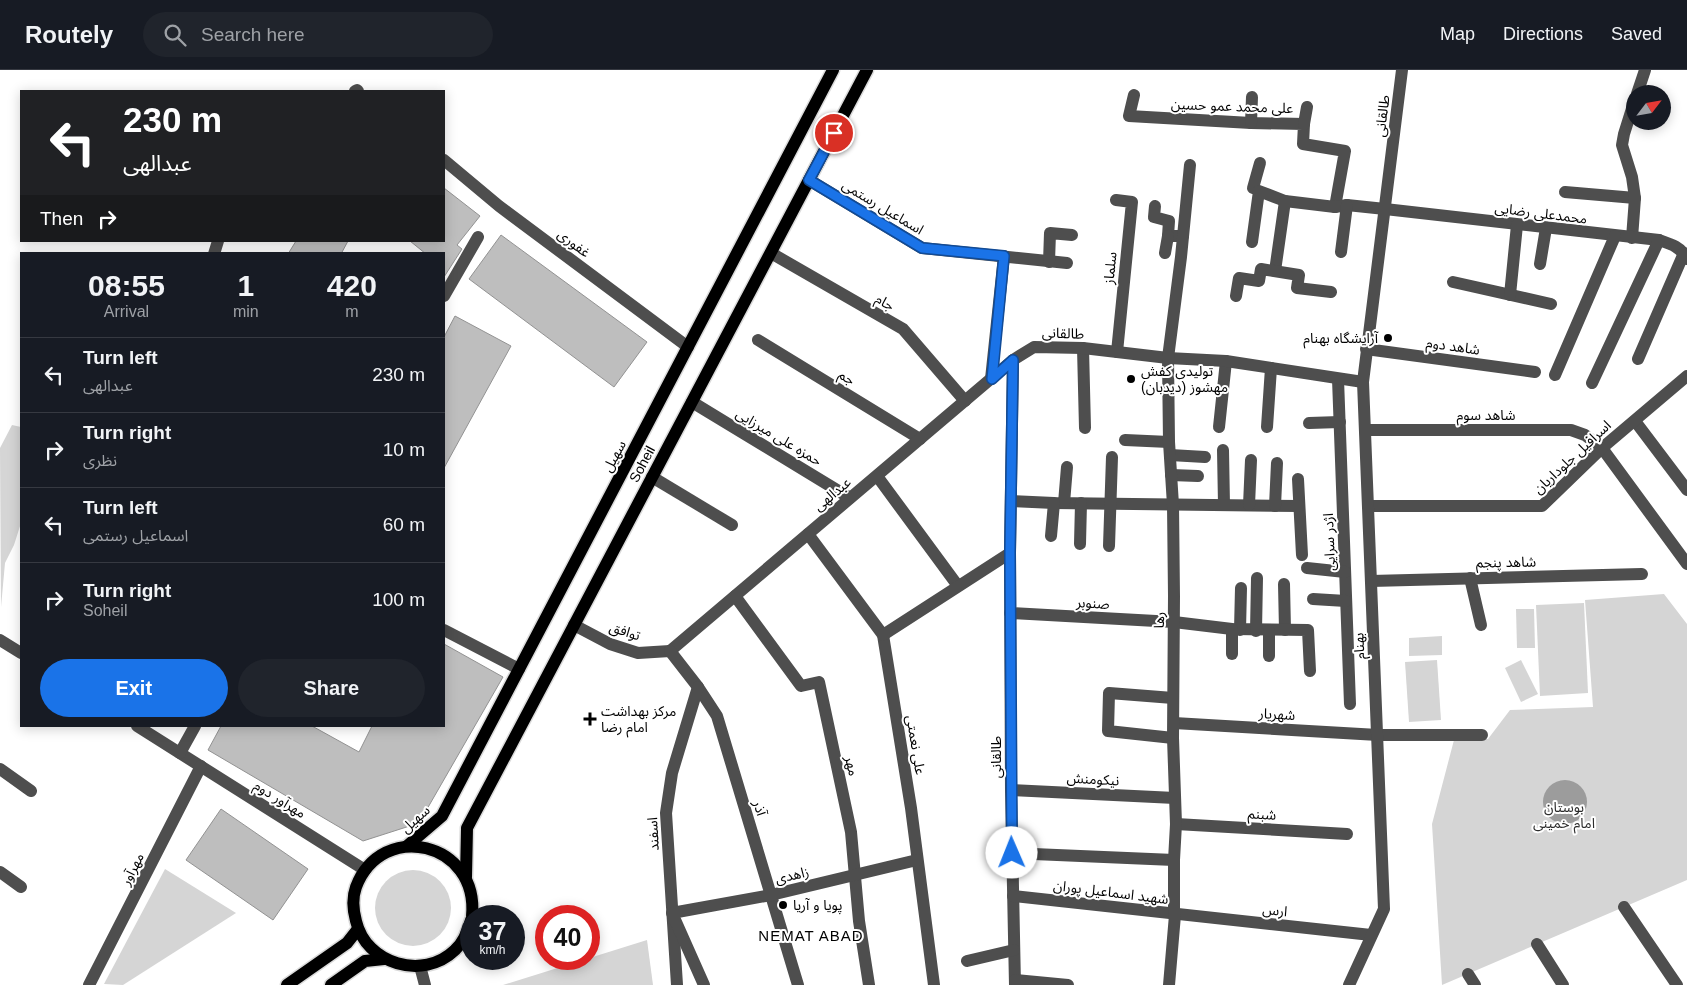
<!DOCTYPE html>
<html lang="en">
<head>
<meta charset="utf-8">
<style>
	body { margin:0; font-family:Helvetica,"Noto Sans Arabic",sans-serif; background:#20242c; color:#f1f3f6; height:100vh; display:flex; flex-direction:column; font-size:19px; white-space:nowrap }
	* { box-sizing:border-box; margin:0 }
	p { font-size:16px; color:#9ea1a6 }
	.icon { flex:none; width:28px; height:28px; fill:none; stroke:currentColor; stroke-width:2; stroke-linecap:round; stroke-linejoin:round }
	.map { position:relative; flex:1; overflow:hidden }
	.panel { position:absolute; left:20px; top:182px; width:425px; height:475px; display:flex; flex-direction:column; background:#171b24; border-radius:0px; box-shadow:0 2px 12px #0003 }
	.panel>* { flex:none }
	.banner { position:absolute; left:20px; top:20px; width:425px; height:152px; border-radius:0px; box-shadow:0 2px 12px #0003; background:#202124; color:#fff; overflow:hidden }
	.needle { width:32px; rotate:59deg }
	.controls { position:absolute; left:1626px; top:15px; display:grid; gap:10px }
	.controls a { display:grid; place-items:center; width:45px; height:45px; border-radius:50%; background:#171b24; box-shadow:0 2px 12px #0003; font-size:25px }
	.speed { position:absolute; left:460px; top:835px; display:flex; gap:10px; font-size:25px; font-weight:700; text-align:center }
	.speed>* { display:grid; place-content:center; width:65px; height:65px; border-radius:50%; background:#171b24; box-shadow:0 2px 12px #0003; line-height:1 }
	.speed small { font-size:12px; font-weight:400 }
	.speed .limit { border:8px solid #d22; background:#fff; color:#111 }
	.pin { position:absolute; display:grid; place-items:center; width:42px; height:42px; color:#fff; margin:-21px; border:2px solid #fff; border-radius:50%; box-shadow:0 1px 5px #0007 }
	.me { position:absolute; width:55px; margin:-28px; rotate:359deg; stroke-linejoin:round; filter:drop-shadow(0 0 4px #0008) }
	.turn { display:flex; align-items:center; gap:18px; height:105px; padding:0 20px; font-size:22px }
	.turn .icon { width:65px; height:65px; stroke-width:2.5 }
	.turn b { display:block; font-size:35px; line-height:42px }
	.then { display:flex; align-items:center; height:48px; padding:0 20px; background:#0003; gap:10px; font-size:19px }
	.eta { display:flex; justify-content:space-evenly; align-items:center; height:85px; text-align:center }
	.eta b { font-size:30px; font-weight:700; line-height:35px }
	.action { display:flex; gap:10px; margin-top:auto; padding:10px 20px }
	.action a { flex:1; height:58px; border-radius:30px; background:#1a73e8; color:#fff; font-size:20px; font-weight:700; line-height:58px; text-align:center }
	.action a+a { background:#20242c; color:#f1f3f6 }
	ul { padding:0; list-style:none }
	li { display:flex; align-items:center; gap:15px; height:75px; padding:0 20px; border-top:1px solid #363941 }
	li div { flex:1 }
	li b { display:block; font-size:19px }
	li em { font-style:normal }
	header { display:flex; align-items:center; gap:30px; box-sizing:border-box; height:70px; padding:0 25px; background:#171b24; border-bottom:1px solid #363941 }
	header strong { font-size:24px }
	nav { display:flex; gap:28px; margin-inline-start:auto; font-size:18px }
	.search { width:350px; height:45px; background:#20242c; display:flex; align-items:center; gap:12px; box-sizing:border-box; padding:0 18px; border-radius:28px; color:#9ea1a6; font-size:19px }
	.map>svg:first-child { display:block }
</style>
</head>
<body>
<header>
<strong>Routely</strong>
<div class="search"><svg class="icon" aria-label="search" viewBox="0 0 24 24"><circle cx="10" cy="10" r="6"/><path d="M15 15l6 6"/></svg>Search here</div>
<nav><a>Map</a><a>Directions</a><a>Saved</a></nav>
</header>
<div class="map">
<svg width="1687" height="915" viewBox="0 0 1687 915">
	<rect width="100%" height="100%" fill="#fff"/>
	<g fill="#d5d5d5">
		<path d="M 12,355 L 21,357 L 21,453 L 14,475 L 5,493 L 1,537 L 0,378 Z"/>
		<path d="M 1664,524 L 1687,554 L 1687,810 L 1442,915 L 1432,754 L 1454,670 L 1488,669 L 1510,640 L 1593,637 L 1585,530 Z"/>
		<path d="M 1584,533 L 1588,623 L 1540,626 L 1536,535 Z"/>
		<path d="M 1516,539 L 1534,539 L 1535,578 L 1517,578 Z"/>
		<path d="M 1442,566 L 1442,585 L 1409,586 L 1409,568 Z"/>
		<path d="M 1437,590 L 1441,650 L 1409,652 L 1405,592 Z"/>
		<path d="M 1521,590 L 1538,624 L 1521,632 L 1505,598 Z"/>
		<path d="M 165,799 L 236,843 L 123,915 L 104,914 Z"/>
		<circle cx="413" cy="838" r="38"/>
		<path d="M 647,870 L 653,915 L 503,915 Z"/>
	</g>
	<circle fill="#9c9c9c" cx="1565" cy="732" r="22"/>
	<g fill="#bebebe" stroke="#929292">
		<path d="M 444,118 L 480,146 L 457,175 L 462,179 L 444,207 L 444,184 L 426,184 L 410,171 L 444,171 Z"/>
		<path d="M 501,165 L 647,272 L 614,317 L 469,209 Z"/>
		<path d="M 296,171 L 348,171 L 341,184 L 288,184 Z"/>
		<path d="M 455,246 L 511,276 L 444,398 L 444,267 Z"/>
		<path d="M 444,574 L 503,607 L 419,753 L 363,771 L 208,680 L 221,656 L 312,656 L 359,682 L 372,656 L 444,656 Z"/>
		<path d="M 221,739 L 308,799 L 273,850 L 186,790 Z"/>
	</g>
	<g fill="none" stroke-linecap="round" stroke-linejoin="round">
		<defs>
			<g id="major">
				<path d="M 407,776 L 442,746 L 833,0"/>
				<path d="M 466,807 L 467,758 L 867,0"/>
				<path d="M 471,850 C 468,861 464,872 455,880 C 423,911 366,894 356,851 C 353,840 352,828 356,817 C 382,749 479,772 472,846"/>
				<path d="M 287,915 L 347,873 L 358,859"/>
				<path d="M 331,915 L 365,891 L 384,889"/>
			</g>
		</defs>
		<use href="#major" stroke="#dbdbdb" stroke-width="15"/>
		<g stroke="#4e4e4e" stroke-width="12">
			<path d="M 355,21 L 357,20 L 358,21"/>
			<path d="M 1637,24 L 1645,0"/>
			<path d="M 1134,25 L 1129,46 L 1251,53 L 1304,54 L 1303,74 L 1345,81 L 1335,137"/>
			<path d="M 1251,53 L 1252,27"/>
			<path d="M 1304,54 L 1307,37"/>
			<path d="M 444,90 L 499,136 L 688,277"/>
			<path d="M 809,110 L 922,178 L 1067,193"/>
			<path d="M 1253,118 L 1260,93"/>
			<path d="M 1565,122 L 1635,128"/>
			<path d="M 1116,130 L 1132,132 L 1117,282"/>
			<path d="M 1155,136 L 1154,147 L 1169,151 L 1168,166 L 1183,166"/>
			<path d="M 1632,168 L 1635,128 L 1632,107 L 1622,75 L 1624,64 L 1635,29"/>
			<path d="M 1252,172 L 1259,121 L 1285,131 L 1335,137 L 1347,135 L 1385,139 L 1659,170 C 1671,174 1681,177 1687,189"/>
			<path d="M 1341,182 L 1347,135"/>
			<path d="M 771,183 L 903,259 L 965,331"/>
			<path d="M 1165,183 L 1168,166"/>
			<path d="M 214,184 L 218,171"/>
			<path d="M 1049,192 L 1050,163 L 1072,165"/>
			<path d="M 1540,194 L 1546,158"/>
			<path d="M 1275,201 L 1285,131"/>
			<path d="M 1453,212 L 1551,234"/>
			<path d="M 1510,225 L 1517,155"/>
			<path d="M 444,226 L 478,167"/>
			<path d="M 1236,226 L 1239,208 L 1259,211 L 1261,199 L 1299,205 L 1297,218 L 1331,222"/>
			<path d="M 758,270 L 920,369"/>
			<path d="M 1083,278 L 1085,358"/>
			<path d="M 1366,279 L 1535,302"/>
			<path d="M 1638,289 L 1684,183"/>
			<path d="M 1013,290 L 1010,483 L 1011,720 L 1015,915"/>
			<path d="M 1555,305 L 1615,166"/>
			<path d="M 991,309 L 1004,186"/>
			<path d="M 1338,309 L 1350,634"/>
			<path d="M 1592,313 L 1659,170"/>
			<path d="M 692,332 L 850,428"/>
			<path d="M 1635,351 L 1687,420"/>
			<path d="M 1309,353 L 1340,352"/>
			<path d="M 1219,357 L 1226,291"/>
			<path d="M 1267,357 L 1271,298"/>
			<path d="M 1365,360 L 1571,360 L 1585,365 L 1602,378 L 1687,494"/>
			<path d="M 1125,370 L 1169,372"/>
			<path d="M 1223,380 L 1224,435"/>
			<path d="M 1170,385 L 1205,387"/>
			<path d="M 1171,405 L 1198,406"/>
			<path d="M 877,406 L 958,516"/>
			<path d="M 652,407 L 732,455"/>
			<path d="M 1298,409 L 1302,485"/>
			<path d="M 1011,431 L 1054,433 L 1299,436"/>
			<path d="M 1064,433 L 1067,397"/>
			<path d="M 1249,435 L 1251,390"/>
			<path d="M 1275,436 L 1277,393"/>
			<path d="M 1368,436 L 1542,436 L 1602,378 L 1687,306"/>
			<path d="M 808,464 L 883,565 L 911,738 L 934,915"/>
			<path d="M 1051,466 L 1054,433"/>
			<path d="M 1080,474 L 1081,433"/>
			<path d="M 1109,476 L 1112,387"/>
			<path d="M 1307,498 L 1345,502"/>
			<path d="M 1470,508 L 1481,555"/>
			<path d="M 1371,511 L 1642,504"/>
			<path d="M 1284,514 L 1285,560"/>
			<path d="M 735,526 L 801,616 L 819,612 L 851,762 L 859,851 L 869,915"/>
			<path d="M 1313,529 L 1346,531"/>
			<path d="M 1010,543 L 1174,552 L 1232,559 L 1308,560 L 1310,601"/>
			<path d="M 574,555 L 610,574 L 638,583 L 670,581"/>
			<path d="M 444,560 L 519,599"/>
			<path d="M 1240,560 L 1241,518"/>
			<path d="M 1256,561 L 1257,508"/>
			<path d="M 1269,561 L 1269,586"/>
			<path d="M 883,565 L 1010,483"/>
			<path d="M 0,570 L 21,583"/>
			<path d="M 670,581 L 1013,290 L 1034,277 L 1083,278 L 1168,288 L 1226,291 L 1363,312"/>
			<path d="M 670,581 L 698,617 L 717,646 L 798,915"/>
			<path d="M 1232,584 L 1232,559"/>
			<path d="M 1173,628 L 1109,623 L 1108,661 L 1173,668"/>
			<path d="M 1174,653 L 1378,665 L 1482,665"/>
			<path d="M 137,656 L 365,800"/>
			<path d="M 180,683 L 195,656"/>
			<path d="M 0,699 L 31,721"/>
			<path d="M 1011,720 L 1175,728"/>
			<path d="M 1176,754 L 1347,764"/>
			<path d="M 1012,783 L 1174,790"/>
			<path d="M 0,802 L 21,817"/>
			<path d="M 1013,826 L 1371,865"/>
			<path d="M 1624,837 L 1677,915"/>
			<path d="M 1537,874 L 1563,915"/>
			<path d="M 967,891 L 1014,880"/>
			<path d="M 420,896 L 425,915"/>
			<path d="M 1468,904 L 1475,915"/>
			<path d="M 1015,910 L 1068,915"/>
			<path d="M 89,915 L 201,696"/>
			<path d="M 677,915 L 666,743 L 672,703 L 698,617"/>
			<path d="M 704,915 L 672,843 L 771,825 L 917,790"/>
			<path d="M 1169,915 L 1175,845 L 1174,839 L 1174,790 L 1176,754 L 1173,668 L 1174,526 L 1173,435 L 1169,372 L 1168,288 L 1181,187 L 1190,95"/>
			<path d="M 1349,915 L 1384,839 L 1363,312 L 1402,0"/>
		</g>
		<use href="#major" stroke="#000" stroke-width="12"/>
	</g>
	<g fill="none" stroke-linecap="round" stroke-linejoin="round">
		<defs>
			<path id="route" d="M 834,63 L 809,110 L 922,178 L 1004,186 L 992,309 L 1013,290 L 1010,482 L 1012,783"/>
		</defs>
		<use href="#route" stroke="#114b97" stroke-width="12"/>
		<use href="#route" stroke="#1a73e8" stroke-width="9"/>
	</g>
	<g fill="#000" stroke="#fff" stroke-width="2">
		<circle cx="1388" cy="268" r="5"/>
		<circle cx="1131" cy="309" r="5"/>
		<path d="M587.5 641.5h5v5h5v5h-5v5h-5v-5h-5v-5h5z"/>
		<circle cx="783" cy="835" r="5"/>
	</g>
	<g text-anchor="middle" stroke-width="4" stroke-linejoin="round" paint-order="stroke">
		<g font-size="14" fill="#000" stroke="#fff">
			<text transform="translate(1232 36) rotate(2)" y="5">علی محمد عمو حسین</text>
			<text transform="translate(1382 46) rotate(-83)" y="5">طالقانی</text>
			<text transform="translate(883 137) rotate(31)" y="5">اسماعیل رستمی</text>
			<text transform="translate(1541 143) rotate(7)" y="5">محمدعلی رضایی</text>
			<text transform="translate(574 173) rotate(37)" y="5">غفوری</text>
			<text transform="translate(1110 198) rotate(-84)" y="5">سلماز</text>
			<text transform="translate(885 232) rotate(30)" y="5">جام</text>
			<text transform="translate(1063 263) rotate(2)" y="5">طالقانی</text>
			<text transform="translate(1453 276) rotate(8)" y="5">شاهد دوم</text>
			<text transform="translate(847 307) rotate(32)" y="5">جم</text>
			<text x="1486" y="350">شاهد سوم</text>
			<text transform="translate(779 367) rotate(31)" y="5">حمزه علی میرزایی</text>
			<text transform="translate(614 386) rotate(-62)" y="5">سهیل</text>
			<text transform="translate(1572 387) rotate(-43)" y="5">اسرافیل جلوداریان</text>
			<text transform="translate(642 394) rotate(-62)" y="5">Soheil</text>
			<text transform="translate(832 424) rotate(-40)" y="5">عبدالهی</text>
			<text transform="translate(1329 472) rotate(-92)" y="5">اژدر سرایی</text>
			<text transform="translate(1506 492) rotate(-1)" y="5">شاهد پنجم</text>
			<text transform="translate(1093 533) rotate(3)" y="5">صنوبر</text>
			<text transform="translate(1159 550) rotate(-89)" y="5">رها</text>
			<text transform="translate(625 561) rotate(18)" y="5">توافق</text>
			<text transform="translate(1359 576) rotate(-93)" y="5">بهنام</text>
			<text transform="translate(1277 644) rotate(3)" y="5">شهریار</text>
			<text transform="translate(916 675) rotate(81)" y="5">علی نعمتی</text>
			<text transform="translate(996 687) rotate(-90)" y="5">طالقانی</text>
			<text transform="translate(852 696) rotate(78)" y="5">مهر</text>
			<text transform="translate(1093 709) rotate(3)" y="5">نیکومنش</text>
			<text transform="translate(280 729) rotate(32)" y="5">مهرآور دوم</text>
			<text transform="translate(760 738) rotate(73)" y="5">آذر</text>
			<text transform="translate(1262 744) rotate(3)" y="5">شبنم</text>
			<text transform="translate(415 749) rotate(-42)" y="5">سهیل</text>
			<text transform="translate(653 764) rotate(-93)" y="5">اسفند</text>
			<text transform="translate(132 799) rotate(-63)" y="5">مهرآور</text>
			<text transform="translate(792 805) rotate(-13)" y="5">زاهدی</text>
			<text transform="translate(1111 822) rotate(7)" y="5">شهید اسماعیل پوران</text>
			<text transform="translate(1275 840) rotate(6)" y="5">ارس</text>
		</g>
		<g font-size="14" fill="#000" stroke="#fff" text-anchor="start">
			<text x="1378" y="273" text-anchor="end">آرایشگاه بهنام</text>
			<text x="1141" y="306">تولیدی کفش<tspan x="1141" dy="16">مهشوز (دیدبان)</tspan></text>
			<text x="601" y="646">مرکز بهداشت<tspan x="601" dy="16">امام رضا</tspan></text>
			<text x="793" y="840">پویا و آریا</text>
		</g>
		<g font-size="14" fill="#2c2c2c" stroke="#fff">
			<text x="1564" y="742">بوستان<tspan x="1564" dy="16">امام خمینی</tspan></text>
		</g>
		<g font-size="15" letter-spacing="1" fill="#000" stroke="#fff">
			<text x="811" y="871">NEMAT ABAD</text>
		</g>
	</g>
</svg>
<div class="controls">
<a><svg class="needle" viewBox="-14 -14 28 28"><path d="M0-13l5 13h-10z" fill="#e53935"/><path d="M0 13l5-13h-10z" fill="#9ea1a6"/></svg></a>
</div>
<div class="speed"><div>37<small>km/h</small></div><div class="limit">40</div></div>
<div class="pin" style="left:834px;top:63px;background:#d93025"><svg class="icon" aria-label="arrive" viewBox="0 0 24 24"><path d="M6 21V4h12l-3 4 3 4H6"/></svg></div>
<svg class="me" style="left:1012px;top:783px" viewBox="-20 -20 40 40"><circle r="19" fill="#fff"/><path d="M0-13L10 11 0 6-10 11z" fill="#1a73e8"/></svg>
<div class="banner">
<div class="turn"><svg class="icon" aria-label="left" viewBox="0 0 24 24"><path d="M17 20v-9H6M10 6l-5 5 5 5"/></svg><div><b>230 m</b>عبدالهی</div></div>
<div class="then">Then<svg class="icon" aria-label="right" viewBox="0 0 24 24"><path d="M7 20v-9h11M14 6l5 5-5 5"/></svg></div>
</div>
<section class="panel">
<div class="eta">
<div><b>08:55</b><p>Arrival</p></div>
<div><b>1</b><p>min</p></div>
<div><b>420</b><p>m</p></div>
</div>
<ul>
<li><svg class="icon" aria-label="left" viewBox="0 0 24 24"><path d="M17 20v-9H6M10 6l-5 5 5 5"/></svg><div><b>Turn left</b><p>عبدالهی</p></div><em>230 m</em></li>
<li><svg class="icon" aria-label="right" viewBox="0 0 24 24"><path d="M7 20v-9h11M14 6l5 5-5 5"/></svg><div><b>Turn right</b><p>نظری</p></div><em>10 m</em></li>
<li><svg class="icon" aria-label="left" viewBox="0 0 24 24"><path d="M17 20v-9H6M10 6l-5 5 5 5"/></svg><div><b>Turn left</b><p>اسماعیل رستمی</p></div><em>60 m</em></li>
<li><svg class="icon" aria-label="right" viewBox="0 0 24 24"><path d="M7 20v-9h11M14 6l5 5-5 5"/></svg><div><b>Turn right</b><p>Soheil</p></div><em>100 m</em></li>
</ul>
<div class="action"><a>Exit</a><a>Share</a></div>
</section>
</div>
</body>
</html>
